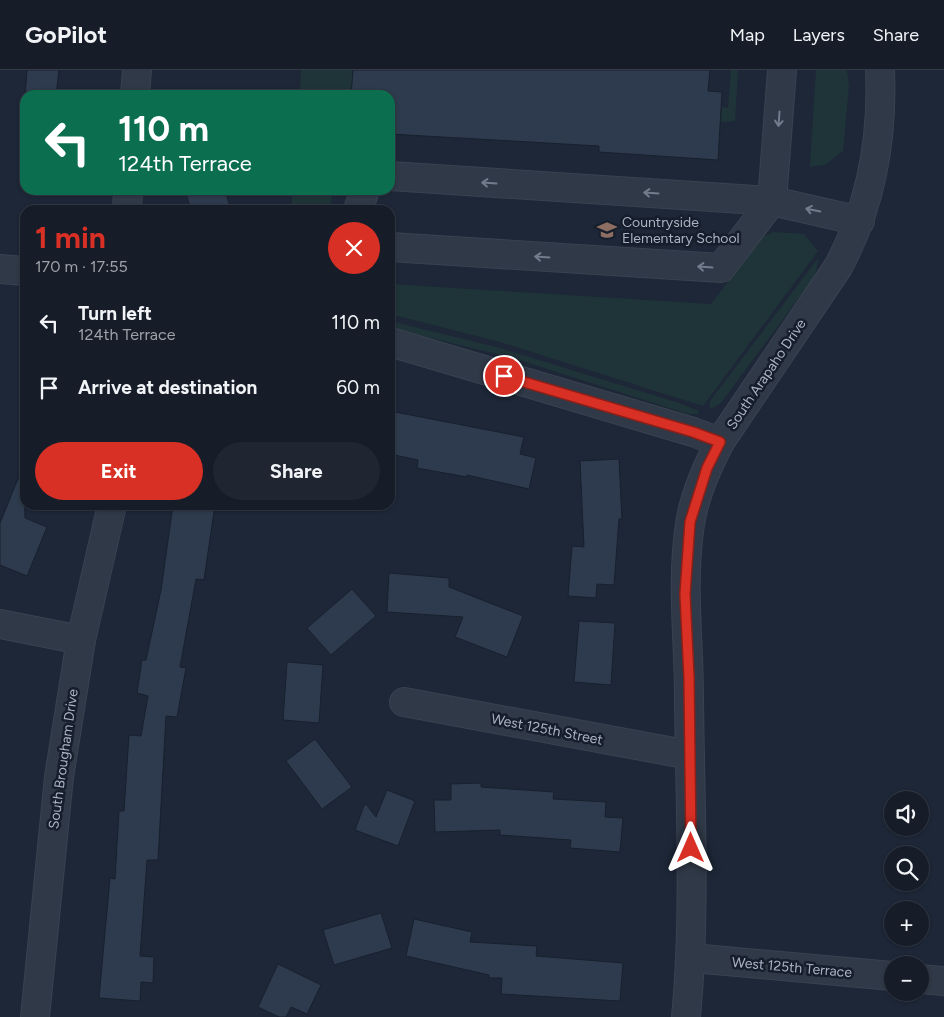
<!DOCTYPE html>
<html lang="en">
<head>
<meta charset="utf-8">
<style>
	body { margin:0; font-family:Figtree,sans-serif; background:#1f2631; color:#f1f3f6; height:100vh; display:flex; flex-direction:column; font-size:19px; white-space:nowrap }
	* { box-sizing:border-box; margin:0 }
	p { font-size:16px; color:#9ea2a8 }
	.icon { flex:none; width:28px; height:28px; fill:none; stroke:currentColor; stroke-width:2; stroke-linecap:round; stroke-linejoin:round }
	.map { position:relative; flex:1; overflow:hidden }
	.side { position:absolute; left:20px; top:135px; width:375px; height:305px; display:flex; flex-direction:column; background:#161d29; border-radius:15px; box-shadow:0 1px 4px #0004,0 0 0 1px #353b46 }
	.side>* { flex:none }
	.banner { position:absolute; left:20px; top:20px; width:375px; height:105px; border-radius:15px; box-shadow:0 1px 4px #0004,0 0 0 1px #353b46; background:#0b6e4f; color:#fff; overflow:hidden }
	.fabs { position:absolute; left:884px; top:721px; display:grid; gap:10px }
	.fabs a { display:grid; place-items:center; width:45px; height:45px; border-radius:50%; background:#161d29; box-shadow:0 1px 4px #0004,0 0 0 1px #353b46; font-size:25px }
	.pin { position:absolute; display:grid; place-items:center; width:42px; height:42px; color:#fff; margin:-21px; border:2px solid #fff; border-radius:50%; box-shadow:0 1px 5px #0007 }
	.me { position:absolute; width:55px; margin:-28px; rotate:0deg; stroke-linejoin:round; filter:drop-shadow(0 0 4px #0008) }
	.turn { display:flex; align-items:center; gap:18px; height:105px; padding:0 15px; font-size:22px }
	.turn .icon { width:65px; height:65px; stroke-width:2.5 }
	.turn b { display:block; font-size:35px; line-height:42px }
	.round { display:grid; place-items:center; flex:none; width:52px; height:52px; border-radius:26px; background:#1f2631 }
	.summary { display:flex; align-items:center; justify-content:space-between; height:85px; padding:0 15px }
	h1 { font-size:30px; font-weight:700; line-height:38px; color:#d93025 }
	.cta { display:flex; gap:10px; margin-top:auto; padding:10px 15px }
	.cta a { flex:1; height:58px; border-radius:30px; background:#d93025; color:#fff; font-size:20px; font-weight:700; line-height:58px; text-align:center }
	.cta a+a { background:#1f2631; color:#f1f3f6 }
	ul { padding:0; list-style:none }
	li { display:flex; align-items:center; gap:15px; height:65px; padding:0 15px }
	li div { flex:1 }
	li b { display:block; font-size:19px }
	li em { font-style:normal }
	header { display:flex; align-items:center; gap:30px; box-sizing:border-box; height:70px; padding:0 25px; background:#161d29; border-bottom:1px solid #353b46 }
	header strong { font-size:24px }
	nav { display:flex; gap:28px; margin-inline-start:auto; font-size:18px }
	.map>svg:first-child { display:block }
</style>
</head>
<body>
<header>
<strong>GoPilot</strong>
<nav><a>Map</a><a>Layers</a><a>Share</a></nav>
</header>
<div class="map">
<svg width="944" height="947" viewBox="0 0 944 947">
	<rect width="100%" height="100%" fill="#1d2737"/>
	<g fill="#1f3438">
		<path d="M 301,0 L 353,0 L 351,25 L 300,25 Z"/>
		<path d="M 731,0 L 738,0 L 735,51 L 721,52 L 722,37 L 728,38 Z"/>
		<path d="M 816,0 L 847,0 L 849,16 L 843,81 L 825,95 L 810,97 Z"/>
		<path d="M 293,120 L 332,120 L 331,140 L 291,140 Z"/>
		<path d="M 773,162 L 804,164 L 818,181 L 703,336 L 500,272 L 390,244 L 390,214 L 711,234 L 763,167 Z"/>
		<path d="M 819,187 L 815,206 L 720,334 L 710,339 L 710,331 Z"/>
		<path d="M 390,251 L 500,278 L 679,333 L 699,341 L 698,344 L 688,344 L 513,288 L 390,258 Z"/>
	</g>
	<g fill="#2e3b4e" stroke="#18202d">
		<path d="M 27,0 L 59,0 L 56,25 L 25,25 Z"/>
		<path d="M 353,0 L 710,0 L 708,21 L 722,22 L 718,90 L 599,82 L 599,76 L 390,64 L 390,25 L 351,25 Z"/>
		<path d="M 185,120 L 225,120 L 231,140 L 191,140 Z"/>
		<path d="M 390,341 L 524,367 L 520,384 L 536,388 L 529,419 L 467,405 L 467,407 L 417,398 L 418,390 L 390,384 Z"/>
		<path d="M 619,389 L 622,449 L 619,449 L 614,515 L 597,514 L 596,528 L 568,526 L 572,476 L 584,477 L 580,391 Z"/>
		<path d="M 24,394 L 25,448 L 47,457 L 27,506 L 0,495 L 0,453 Z"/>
		<path d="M 173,435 L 215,435 L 204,510 L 196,509 L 180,597 L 186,598 L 177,647 L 166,646 L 158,790 L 147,790 L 140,886 L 154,887 L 153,913 L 141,912 L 140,931 L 99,928 L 110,808 L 115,809 L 119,741 L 124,741 L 129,665 L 141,666 L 148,626 L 137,623 L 142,590 L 146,590 L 161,520 Z"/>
		<path d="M 389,503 L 449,508 L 449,517 L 523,546 L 507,587 L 455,567 L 463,547 L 387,542 Z"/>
		<path d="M 352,519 L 376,546 L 331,585 L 307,558 Z"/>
		<path d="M 579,551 L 615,553 L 611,615 L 574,612 Z"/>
		<path d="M 287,592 L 323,595 L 319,653 L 283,650 Z"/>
		<path d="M 315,669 L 352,717 L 322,739 L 286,691 Z"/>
		<path d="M 481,713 L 481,717 L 554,722 L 553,729 L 606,732 L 605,747 L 623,748 L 620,782 L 570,778 L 571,770 L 500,765 L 500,760 L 435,762 L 434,730 L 451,730 L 451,714 Z"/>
		<path d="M 387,720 L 415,731 L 398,776 L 355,760 L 365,733 L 376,747 Z"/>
		<path d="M 381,843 L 392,878 L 334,895 L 323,860 Z"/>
		<path d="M 414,849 L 472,862 L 470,872 L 537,876 L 536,886 L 623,893 L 620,931 L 501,924 L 502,908 L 489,908 L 489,905 L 406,886 Z"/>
		<path d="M 278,894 L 321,915 L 307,944 L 291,937 L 286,947 L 279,947 L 258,937 Z"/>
	</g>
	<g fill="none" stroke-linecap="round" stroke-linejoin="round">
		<defs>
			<g id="minor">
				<path d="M 135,25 L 137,0"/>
				<path d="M 390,106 L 772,131 L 860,151"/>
				<path d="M 127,140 L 128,120"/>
				<path d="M 358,140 L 365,120"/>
				<path d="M 390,177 L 721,198 L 772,131 L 782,0"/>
				<path d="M 0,199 L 25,201"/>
				<path d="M 390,272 L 693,362 L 720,372"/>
				<path d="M 0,554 L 81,570"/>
				<path d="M 404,632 L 690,685"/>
				<path d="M 692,888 L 892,906"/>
				<path d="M 920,909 L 944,911"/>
				<path d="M 35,947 L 59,707 L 81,570 L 112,435"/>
				<path d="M 686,947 C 696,841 690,734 689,628 C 689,570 681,512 690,454 C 694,426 707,397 720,372 L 838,197 C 871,136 883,69 880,0"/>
			</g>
		</defs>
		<use href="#minor" stroke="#3a4251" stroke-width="30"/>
		<use href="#minor" stroke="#303947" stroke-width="28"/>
	</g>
	<defs><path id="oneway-shaft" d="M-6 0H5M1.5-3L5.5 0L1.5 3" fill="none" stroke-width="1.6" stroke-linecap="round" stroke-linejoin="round" transform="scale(1.25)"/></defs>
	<g stroke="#737c8c">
		<use href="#oneway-shaft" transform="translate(779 49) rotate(94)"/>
		<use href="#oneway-shaft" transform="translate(489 113) rotate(-176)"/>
		<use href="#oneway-shaft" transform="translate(651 123) rotate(-176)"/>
		<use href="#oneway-shaft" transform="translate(813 140) rotate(-168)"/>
		<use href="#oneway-shaft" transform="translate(542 187) rotate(-176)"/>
		<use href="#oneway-shaft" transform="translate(705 197) rotate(-176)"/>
	</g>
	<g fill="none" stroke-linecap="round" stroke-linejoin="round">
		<defs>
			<path id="route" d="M 504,306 L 693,362 L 720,372 L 707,398 L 690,452 L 685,524 L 689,607 L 691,778"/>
		</defs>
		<use href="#route" stroke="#8d1f18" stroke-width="12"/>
		<use href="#route" stroke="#d93025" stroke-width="9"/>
	</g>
	<defs>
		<symbol id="school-bare" viewBox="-9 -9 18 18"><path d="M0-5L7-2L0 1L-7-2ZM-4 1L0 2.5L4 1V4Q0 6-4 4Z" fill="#8d6e63" stroke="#161e2b" stroke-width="2.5" paint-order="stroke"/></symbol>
	</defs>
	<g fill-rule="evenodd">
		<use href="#school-bare" x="593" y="146" width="28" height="28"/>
	</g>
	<g text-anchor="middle" stroke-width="5" stroke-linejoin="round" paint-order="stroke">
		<g font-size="14" fill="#aab3c5" stroke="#161e2b" text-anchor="start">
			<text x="622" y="157">Countryside<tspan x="622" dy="16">Elementary School</tspan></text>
		</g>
		<g font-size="14" fill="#aab3c5" stroke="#161e2b">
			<text transform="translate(766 304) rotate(-56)" y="5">South Arapaho Drive</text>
			<text transform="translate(547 659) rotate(11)" y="5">West 125th Street</text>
			<text transform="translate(63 689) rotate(-82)" y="5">South Brougham Drive</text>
			<text transform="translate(792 897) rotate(5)" y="5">West 125th Terrace</text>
		</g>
	</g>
</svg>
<div class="fabs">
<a><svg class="icon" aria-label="sound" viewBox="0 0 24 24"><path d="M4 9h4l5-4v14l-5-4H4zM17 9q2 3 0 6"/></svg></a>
<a><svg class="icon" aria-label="search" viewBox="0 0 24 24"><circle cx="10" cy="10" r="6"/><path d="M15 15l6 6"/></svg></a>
<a>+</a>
<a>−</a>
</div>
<div class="pin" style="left:504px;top:306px;background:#d93025"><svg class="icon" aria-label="arrive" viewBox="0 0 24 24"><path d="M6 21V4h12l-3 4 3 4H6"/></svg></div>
<svg class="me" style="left:691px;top:778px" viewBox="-20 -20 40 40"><path d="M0-17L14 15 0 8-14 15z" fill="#d93025" stroke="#fff" stroke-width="4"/></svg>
<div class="banner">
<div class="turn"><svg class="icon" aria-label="left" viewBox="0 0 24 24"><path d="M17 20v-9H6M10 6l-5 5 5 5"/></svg><div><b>110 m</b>124th Terrace</div></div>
</div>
<section class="side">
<div class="summary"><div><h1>1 min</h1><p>170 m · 17:55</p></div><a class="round" style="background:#d93025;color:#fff"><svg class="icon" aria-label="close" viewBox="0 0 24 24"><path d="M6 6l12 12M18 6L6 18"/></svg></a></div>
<ul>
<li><svg class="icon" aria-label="left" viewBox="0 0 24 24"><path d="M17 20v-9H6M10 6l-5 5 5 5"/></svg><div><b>Turn left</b><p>124th Terrace</p></div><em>110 m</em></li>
<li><svg class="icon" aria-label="arrive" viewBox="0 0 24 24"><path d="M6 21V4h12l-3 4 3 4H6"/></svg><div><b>Arrive at destination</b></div><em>60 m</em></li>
</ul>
<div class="cta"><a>Exit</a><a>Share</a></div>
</section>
</div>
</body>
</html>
